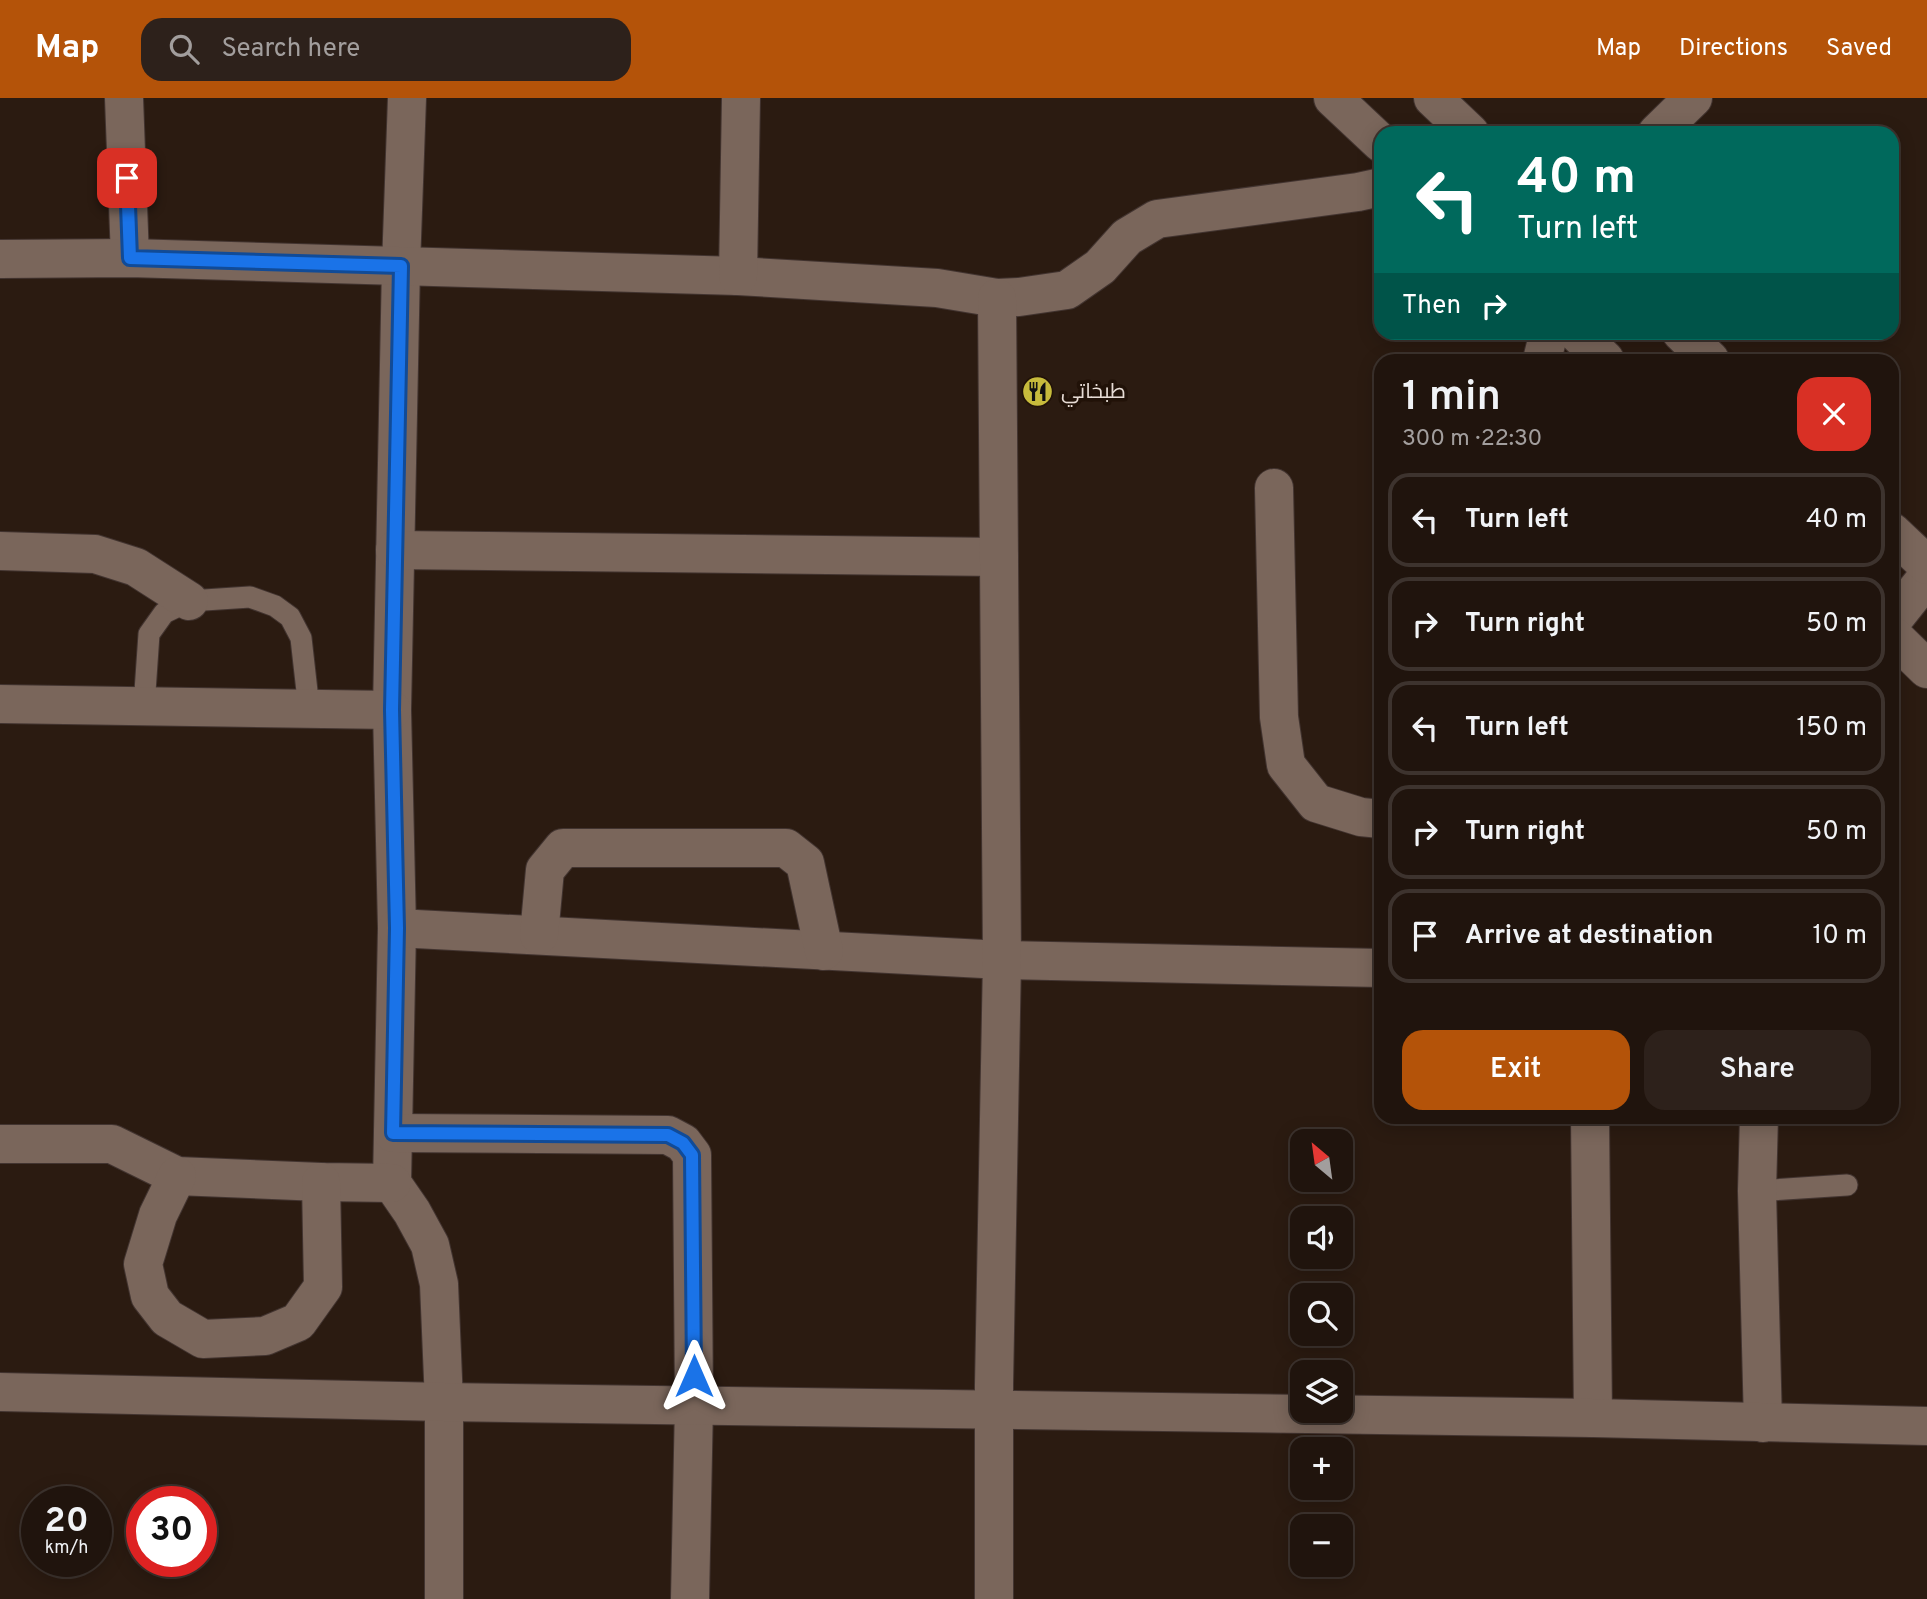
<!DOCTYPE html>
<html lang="en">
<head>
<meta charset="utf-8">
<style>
	body { margin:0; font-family:Overpass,Cairo,sans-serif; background:#2d211b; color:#f1f3f6; height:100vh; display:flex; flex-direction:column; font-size:26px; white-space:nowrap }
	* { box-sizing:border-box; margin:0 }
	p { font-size:23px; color:#a29e9d }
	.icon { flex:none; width:38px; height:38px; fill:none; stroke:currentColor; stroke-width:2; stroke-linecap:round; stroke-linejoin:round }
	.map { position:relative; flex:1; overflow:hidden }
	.sheet { position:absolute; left:1374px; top:256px; width:525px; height:770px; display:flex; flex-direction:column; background:#20140d; border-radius:21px; box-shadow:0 4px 18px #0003,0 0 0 2px #3d332e }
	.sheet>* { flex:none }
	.top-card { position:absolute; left:1374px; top:28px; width:525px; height:214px; border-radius:21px; box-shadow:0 4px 18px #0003,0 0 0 2px #3d332e; background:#00695c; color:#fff; overflow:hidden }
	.needle { width:46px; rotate:331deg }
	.controls { position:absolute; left:1290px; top:1031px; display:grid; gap:14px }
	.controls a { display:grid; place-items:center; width:63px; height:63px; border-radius:14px; background:#20140d; box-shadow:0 4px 18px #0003,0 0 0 2px #3d332e; font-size:35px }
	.speed { position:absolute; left:21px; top:1388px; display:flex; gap:14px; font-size:35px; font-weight:700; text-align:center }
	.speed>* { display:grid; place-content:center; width:91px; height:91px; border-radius:50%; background:#20140d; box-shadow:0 4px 18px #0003,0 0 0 2px #3d332e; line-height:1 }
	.speed small { font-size:18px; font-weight:400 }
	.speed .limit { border:10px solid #d22; background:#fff; color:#111 }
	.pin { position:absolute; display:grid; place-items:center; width:60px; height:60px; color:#fff; margin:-30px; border-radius:14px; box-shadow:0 4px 10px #0006 }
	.me { position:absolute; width:77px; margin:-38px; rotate:0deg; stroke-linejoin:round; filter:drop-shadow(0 0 5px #0008) }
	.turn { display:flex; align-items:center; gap:24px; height:147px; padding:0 28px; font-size:32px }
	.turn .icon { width:91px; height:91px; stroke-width:2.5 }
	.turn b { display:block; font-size:49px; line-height:60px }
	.then { display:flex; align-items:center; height:66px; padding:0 28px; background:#0003; gap:14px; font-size:26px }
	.round { display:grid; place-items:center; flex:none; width:74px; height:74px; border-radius:21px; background:#2d211b }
	.headline { display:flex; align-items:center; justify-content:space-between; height:119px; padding:0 28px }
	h1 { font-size:42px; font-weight:600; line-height:52px }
	.action { display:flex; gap:14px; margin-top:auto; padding:14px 28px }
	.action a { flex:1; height:80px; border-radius:21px; background:#b45309; color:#fff; font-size:28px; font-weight:600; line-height:80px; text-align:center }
	.action a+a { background:#2d211b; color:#f1f3f6 }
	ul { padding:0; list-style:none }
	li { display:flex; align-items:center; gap:21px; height:94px; margin:0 14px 10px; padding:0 14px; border:4px solid #3d332e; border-radius:21px }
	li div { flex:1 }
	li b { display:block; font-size:26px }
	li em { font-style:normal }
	header { display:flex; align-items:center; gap:42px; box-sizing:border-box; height:98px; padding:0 35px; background:#b45309; color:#fff }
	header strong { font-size:33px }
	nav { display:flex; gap:38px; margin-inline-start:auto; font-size:24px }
	.search { width:490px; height:63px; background:#2d211b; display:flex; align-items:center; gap:18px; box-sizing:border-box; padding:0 24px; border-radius:21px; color:#a29e9d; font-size:26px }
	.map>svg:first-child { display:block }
</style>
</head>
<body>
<header>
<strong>Map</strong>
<div class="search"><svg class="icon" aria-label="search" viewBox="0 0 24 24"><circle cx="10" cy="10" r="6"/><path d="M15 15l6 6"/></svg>Search here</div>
<nav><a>Map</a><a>Directions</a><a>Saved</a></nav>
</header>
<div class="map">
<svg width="1927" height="1501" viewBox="0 0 1927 1501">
	<rect width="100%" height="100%" fill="#2b1b11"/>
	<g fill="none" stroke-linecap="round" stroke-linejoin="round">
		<defs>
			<g id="service">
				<path d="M 144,608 L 149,536 L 164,515 L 189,503 L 250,499 L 275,508 L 290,519 L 301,540 L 309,611"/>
				<path d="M 1757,1093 L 1847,1087"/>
			</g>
			<g id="minor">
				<path d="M 124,0 L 130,160"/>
				<path d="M 407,0 L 401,168 L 392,612 L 397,830 L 392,1085 L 412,1114 L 430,1147 L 439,1186 L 444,1304 L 444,1501"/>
				<path d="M 1657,35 L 1693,0"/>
				<path d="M 0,161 L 130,160 L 738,178 L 937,190 L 997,200 L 1019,199 L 1067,192 L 1100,169 L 1127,139 L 1157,121 L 1358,94 L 1381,89"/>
				<path d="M 738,178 L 741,0"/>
				<path d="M 1542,262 L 1549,234"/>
				<path d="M 1274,390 L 1279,619 L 1286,667 L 1316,705 L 1361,719 L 1381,721"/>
				<path d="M 395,452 L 999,459"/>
				<path d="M 0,453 L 95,456 L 136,469 L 189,503"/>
				<path d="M 1892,523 L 1927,479"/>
				<path d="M 0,606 L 392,612"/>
				<path d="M 397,830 L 1002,862 L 1381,870"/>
				<path d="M 539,837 L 545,772 L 563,750 L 786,750 L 805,765 L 824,853"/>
				<path d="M 1590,1018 L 1593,1320"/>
				<path d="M 1759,1018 L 1757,1093 L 1763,1325"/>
				<path d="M 393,1035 L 668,1037 L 683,1045 L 692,1057 L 694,1306 L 690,1501"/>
				<path d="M 0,1046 L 112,1046 L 177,1078 L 321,1084 L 392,1085"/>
				<path d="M 177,1078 L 158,1117 L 143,1166 L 150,1198 L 167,1220 L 203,1241 L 265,1238 L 298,1224 L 323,1189 L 321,1084"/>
				<path d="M 0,1294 L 444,1304 L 1593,1320 L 1927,1328"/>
				<path d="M 994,1501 L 994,1287 L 1002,862 L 997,200"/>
			</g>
			<g id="tertiary">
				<path d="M 1333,0 L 1381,45"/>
				<path d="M 1433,0 L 1470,35"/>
				<path d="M 1576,234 L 1605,262"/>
				<path d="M 1681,234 L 1710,262"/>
				<path d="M 1892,434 L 1927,467"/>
				<path d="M 1892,537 L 1927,571"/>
			</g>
		</defs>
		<use href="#service" stroke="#423430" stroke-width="23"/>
		<use href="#minor" stroke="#423430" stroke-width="40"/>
		<use href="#tertiary" stroke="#423430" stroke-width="40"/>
		<use href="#service" stroke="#7a665b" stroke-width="21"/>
		<use href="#minor" stroke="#7a665b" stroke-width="38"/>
		<use href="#tertiary" stroke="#7a665b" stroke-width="38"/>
	</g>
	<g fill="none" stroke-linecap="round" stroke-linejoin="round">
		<defs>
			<path id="route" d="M 127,80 L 130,160 L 401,168 L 392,612 L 397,830 L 393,1035 L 668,1037 L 683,1045 L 692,1057 L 694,1278"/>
		</defs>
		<use href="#route" stroke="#114b97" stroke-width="18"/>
		<use href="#route" stroke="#1a73e8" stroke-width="12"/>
	</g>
	<defs>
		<symbol id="restaurant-disc" viewBox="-11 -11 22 22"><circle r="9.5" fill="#c7bb3c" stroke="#211208"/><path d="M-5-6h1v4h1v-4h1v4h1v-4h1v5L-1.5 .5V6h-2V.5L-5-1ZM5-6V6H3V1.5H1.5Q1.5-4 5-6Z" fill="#111"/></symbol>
	</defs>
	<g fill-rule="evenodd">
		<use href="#restaurant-disc" x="1020" y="276" width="35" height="35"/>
	</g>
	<g text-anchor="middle" stroke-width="7" stroke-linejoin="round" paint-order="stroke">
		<g font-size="21" fill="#e7dcd5" stroke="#211208" text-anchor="start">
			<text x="1061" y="300">طبخاتي</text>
		</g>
	</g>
</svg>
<div class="controls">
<a><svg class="needle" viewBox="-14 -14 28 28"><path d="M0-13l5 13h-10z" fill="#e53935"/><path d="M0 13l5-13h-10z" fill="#a29e9d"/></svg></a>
<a><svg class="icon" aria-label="sound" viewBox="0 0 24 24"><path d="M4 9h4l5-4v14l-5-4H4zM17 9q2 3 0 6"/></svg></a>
<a><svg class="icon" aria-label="search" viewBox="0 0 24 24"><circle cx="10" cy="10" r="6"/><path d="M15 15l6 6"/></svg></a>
<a><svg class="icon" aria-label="layers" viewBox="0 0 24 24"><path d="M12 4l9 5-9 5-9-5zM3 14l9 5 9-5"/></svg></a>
<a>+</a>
<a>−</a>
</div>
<div class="speed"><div>20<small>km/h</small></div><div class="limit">30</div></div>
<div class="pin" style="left:127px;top:80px;background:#d93025"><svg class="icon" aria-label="arrive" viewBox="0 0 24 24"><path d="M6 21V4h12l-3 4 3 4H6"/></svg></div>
<svg class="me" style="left:694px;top:1278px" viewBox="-20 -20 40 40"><path d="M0-17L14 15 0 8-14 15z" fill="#1a73e8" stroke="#fff" stroke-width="4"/></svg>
<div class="top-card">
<div class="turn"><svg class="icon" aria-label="left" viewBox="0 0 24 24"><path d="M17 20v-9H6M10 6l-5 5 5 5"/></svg><div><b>40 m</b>Turn left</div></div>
<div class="then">Then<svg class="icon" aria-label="right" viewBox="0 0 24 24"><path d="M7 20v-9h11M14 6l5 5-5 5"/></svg></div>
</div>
<section class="sheet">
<div class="headline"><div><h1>1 min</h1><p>300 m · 22:30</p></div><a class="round" style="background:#d93025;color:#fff"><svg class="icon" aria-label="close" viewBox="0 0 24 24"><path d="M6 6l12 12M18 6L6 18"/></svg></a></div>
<ul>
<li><svg class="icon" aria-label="left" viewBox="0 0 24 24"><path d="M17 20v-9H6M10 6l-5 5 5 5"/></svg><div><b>Turn left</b></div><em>40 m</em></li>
<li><svg class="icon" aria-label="right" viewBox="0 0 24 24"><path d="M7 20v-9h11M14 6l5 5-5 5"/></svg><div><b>Turn right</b></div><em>50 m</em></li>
<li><svg class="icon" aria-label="left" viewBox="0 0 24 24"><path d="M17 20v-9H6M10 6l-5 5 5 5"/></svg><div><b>Turn left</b></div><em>150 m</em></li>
<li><svg class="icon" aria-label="right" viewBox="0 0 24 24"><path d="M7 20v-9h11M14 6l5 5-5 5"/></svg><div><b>Turn right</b></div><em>50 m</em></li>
<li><svg class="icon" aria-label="arrive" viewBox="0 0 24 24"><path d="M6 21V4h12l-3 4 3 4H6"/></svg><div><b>Arrive at destination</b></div><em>10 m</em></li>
</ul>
<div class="action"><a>Exit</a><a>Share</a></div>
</section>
</div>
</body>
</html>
